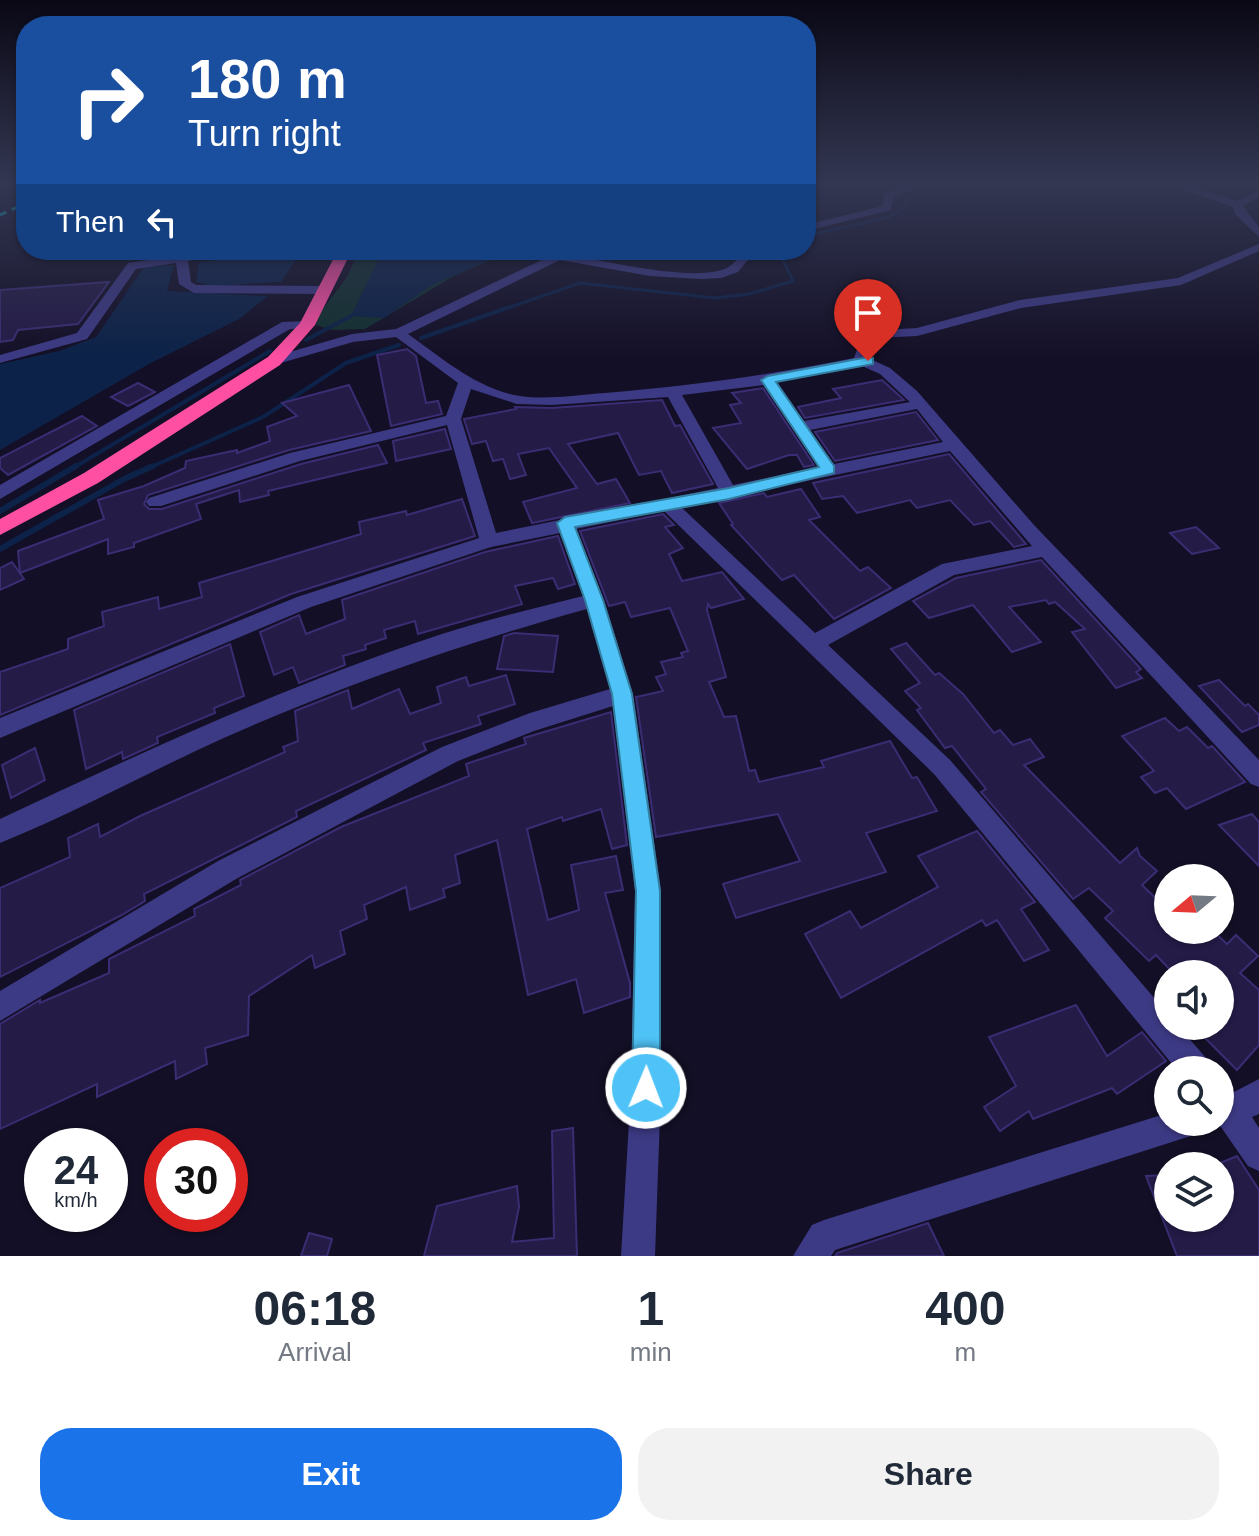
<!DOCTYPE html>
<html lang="en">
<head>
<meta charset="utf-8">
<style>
	body { margin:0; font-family:Helvetica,sans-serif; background:#f2f2f3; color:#1f2937; height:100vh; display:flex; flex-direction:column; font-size:30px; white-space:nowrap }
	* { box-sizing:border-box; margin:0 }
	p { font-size:26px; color:#747a83 }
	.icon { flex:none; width:44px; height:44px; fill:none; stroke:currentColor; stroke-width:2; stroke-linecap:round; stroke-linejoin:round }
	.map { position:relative; height:1256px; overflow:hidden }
	.side { display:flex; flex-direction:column; background:#fff; flex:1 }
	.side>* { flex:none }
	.hud { position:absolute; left:16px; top:16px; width:800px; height:244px; border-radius:32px; box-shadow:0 2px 6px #0004; background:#1a4fa0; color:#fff; overflow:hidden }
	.needle { width:52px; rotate:251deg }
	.controls { position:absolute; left:1154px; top:864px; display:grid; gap:16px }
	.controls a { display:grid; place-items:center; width:80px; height:80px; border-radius:50%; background:#fff; box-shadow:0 2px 6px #0004; font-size:40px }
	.speed { position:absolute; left:24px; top:1128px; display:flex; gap:16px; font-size:40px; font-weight:700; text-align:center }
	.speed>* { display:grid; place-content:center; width:104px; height:104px; border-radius:50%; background:#fff; box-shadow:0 2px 6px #0004; line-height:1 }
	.speed small { font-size:20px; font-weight:400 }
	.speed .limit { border:12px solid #d22; background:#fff; color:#111 }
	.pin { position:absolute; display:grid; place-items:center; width:68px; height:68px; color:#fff; margin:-82px -34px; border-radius:50% 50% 50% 0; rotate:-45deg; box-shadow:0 0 8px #0007 }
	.pin .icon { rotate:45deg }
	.me { position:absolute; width:88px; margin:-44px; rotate:1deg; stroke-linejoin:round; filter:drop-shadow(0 0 6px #0008) }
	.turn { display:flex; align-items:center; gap:28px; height:168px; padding:0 40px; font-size:36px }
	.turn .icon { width:104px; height:104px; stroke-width:2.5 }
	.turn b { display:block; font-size:56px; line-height:68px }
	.then { display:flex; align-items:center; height:76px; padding:0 40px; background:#0003; gap:16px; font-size:30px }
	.eta { display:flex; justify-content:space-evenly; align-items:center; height:136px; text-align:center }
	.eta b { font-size:48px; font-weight:800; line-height:56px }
	.cta { display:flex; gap:16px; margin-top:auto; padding:16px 40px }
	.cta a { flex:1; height:92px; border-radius:32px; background:#1a73e8; color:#fff; font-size:32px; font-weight:800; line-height:92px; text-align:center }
	.cta a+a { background:#f2f2f3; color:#1f2937 }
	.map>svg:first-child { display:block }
</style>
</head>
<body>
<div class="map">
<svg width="1259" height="1256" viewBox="0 0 1259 1256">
	<rect width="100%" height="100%" fill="#130f26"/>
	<path fill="#12302f" d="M 359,250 L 515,250 L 454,276 L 365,329 L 333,330 L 316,325 L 317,317 L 347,277 Z"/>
	<g fill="#0c2248">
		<path d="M 383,250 L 513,250 L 432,285 L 384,318 L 351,316 Z"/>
		<path d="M 302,251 L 281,282 L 212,286 L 196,282 L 199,262 Z"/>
		<path d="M 174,265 L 167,291 L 268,296 L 239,319 L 149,364 L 0,450 L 0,364 L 59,351 L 96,337 L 144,267 Z"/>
	</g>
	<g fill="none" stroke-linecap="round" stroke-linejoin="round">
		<g stroke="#0c2248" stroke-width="3">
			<path d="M 806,236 L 889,217 L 902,209 L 916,190 L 940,183"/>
			<path d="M 505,309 L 580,283 L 715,298 L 749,294 L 793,281 L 781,256 L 786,250"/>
		</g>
		<g stroke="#0c2248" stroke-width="4">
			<path d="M 421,338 L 510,307"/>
			<path d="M 306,340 L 351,316"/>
			<path d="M 73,468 L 270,351"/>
			<path d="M 149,468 L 263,417 L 346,363 L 399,345"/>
		</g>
		<g stroke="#0c2248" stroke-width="6">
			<path d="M 0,511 L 76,466"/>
			<path d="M 0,549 L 124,479 L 153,466"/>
		</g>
	</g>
	<g fill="#241b47" stroke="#3b2d73" stroke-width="2">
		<path d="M 109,282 L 78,324 L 18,330 L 13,340 L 0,342 L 0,290 Z"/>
		<path d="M 407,349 L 416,356 L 426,403 L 438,401 L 442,414 L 391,426 L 377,355 Z"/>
		<path d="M 882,380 L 904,400 L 805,418 L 798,407 L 841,398 L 833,389 Z"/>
		<path d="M 138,383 L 155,392 L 128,406 L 111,397 Z"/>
		<path d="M 349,385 L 371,431 L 289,450 L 148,495 L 144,504 L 149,509 L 162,509 L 301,464 L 378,445 L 387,463 L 268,491 L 269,495 L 240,502 L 239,490 L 196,504 L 201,519 L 134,543 L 134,547 L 108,554 L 108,539 L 20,573 L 18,551 L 104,519 L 98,500 L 144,486 L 185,468 L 186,461 L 237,450 L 237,453 L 270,441 L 267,427 L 297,416 L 282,403 Z"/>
		<path d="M 763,388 L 814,465 L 804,467 L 797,455 L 789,455 L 747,469 L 713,428 L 741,423 L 730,405 L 741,403 L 732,393 Z"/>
		<path d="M 662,400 L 675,426 L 680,425 L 713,484 L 672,493 L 661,471 L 639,475 L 618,433 L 568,444 L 597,484 L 616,479 L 630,503 L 532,523 L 523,502 L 577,488 L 549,448 L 518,454 L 526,475 L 510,479 L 503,459 L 493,461 L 486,441 L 472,444 L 464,419 L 516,409 L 515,407 L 552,408 Z"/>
		<path d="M 916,412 L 938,440 L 835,461 L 815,432 Z"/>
		<path d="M 82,416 L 97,426 L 8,475 L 0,468 L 0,458 Z"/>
		<path d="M 445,429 L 451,449 L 396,461 L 393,441 Z"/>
		<path d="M 949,454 L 1026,544 L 1014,547 L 990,521 L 974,525 L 950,500 L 917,508 L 910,500 L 857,513 L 843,496 L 822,499 L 813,483 Z"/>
		<path d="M 801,489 L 820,517 L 809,520 L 860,571 L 868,567 L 891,588 L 834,619 L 794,575 L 782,580 L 731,525 L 733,524 L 719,503 L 764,493 L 767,497 Z"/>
		<path d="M 462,499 L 475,536 L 291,594 L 0,715 L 0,672 L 68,649 L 68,639 L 104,626 L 102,612 L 158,597 L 159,609 L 202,597 L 199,583 L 361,534 L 359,522 L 406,511 L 407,515 Z"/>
		<path d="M 663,514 L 674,525 L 665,527 L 683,548 L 669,554 L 682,581 L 722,572 L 744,599 L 711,608 L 708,604 L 707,610 L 726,677 L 709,682 L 724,717 L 736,716 L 749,771 L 755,770 L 759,782 L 824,767 L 821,761 L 890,741 L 912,778 L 917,777 L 937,811 L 866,833 L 886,872 L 736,918 L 723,884 L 800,861 L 778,814 L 656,837 L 636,697 L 663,691 L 656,677 L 666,674 L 661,662 L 683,657 L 681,653 L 688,651 L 670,608 L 631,617 L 625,602 L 609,606 L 580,531 Z"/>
		<path d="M 1196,527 L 1219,548 L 1192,554 L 1170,533 Z"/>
		<path d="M 558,536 L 575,584 L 558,589 L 553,578 L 515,586 L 522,604 L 418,634 L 415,621 L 384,630 L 386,638 L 365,645 L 366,649 L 343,656 L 345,665 L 299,683 L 293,667 L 274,675 L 260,632 L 299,615 L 306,634 L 345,619 L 342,600 L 485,552 Z"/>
		<path d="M 1041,560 L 1141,669 L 1136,672 L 1142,678 L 1116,688 L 1072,632 L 1085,629 L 1055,602 L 1049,604 L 1046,600 L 1009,607 L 1041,642 L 1012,652 L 973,605 L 929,618 L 913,601 L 956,578 Z"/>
		<path d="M 12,562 L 24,579 L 0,590 L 0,568 Z"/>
		<path d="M 514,633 L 558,636 L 553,672 L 497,669 L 504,636 Z"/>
		<path d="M 906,643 L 935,675 L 939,673 L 963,694 L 994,733 L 1000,730 L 1013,745 L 1030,739 L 1044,757 L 1024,765 L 1120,863 L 1137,848 L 1140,856 L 1157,871 L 1142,885 L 1168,910 L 1168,930 L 1212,930 L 1227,944 L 1236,935 L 1258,956 L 1240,973 L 1259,990 L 1259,1045 L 1237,1070 L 1193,1026 L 1220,1026 L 1220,974 L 1174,974 L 1156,955 L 1149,961 L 1105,918 L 1113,911 L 1089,888 L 1073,899 L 981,792 L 986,789 L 952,746 L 945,748 L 917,710 L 921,708 L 905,691 L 920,683 L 891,649 Z"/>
		<path d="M 230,644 L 244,696 L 214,708 L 215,713 L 157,737 L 158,743 L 123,759 L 122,752 L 86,769 L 74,710 Z"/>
		<path d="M 506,675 L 515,704 L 478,716 L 481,724 L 423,743 L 426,750 L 296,811 L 297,817 L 144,894 L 145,901 L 122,915 L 0,977 L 0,888 L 70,857 L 68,838 L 98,824 L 100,837 L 140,816 L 285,752 L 283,747 L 298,741 L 295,711 L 348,690 L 352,709 L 399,689 L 410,714 L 441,703 L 437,687 L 466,677 L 469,686 Z"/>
		<path d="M 1219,680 L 1245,706 L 1248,704 L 1259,715 L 1259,725 L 1242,732 L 1199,686 Z"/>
		<path d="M 611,712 L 627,845 L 612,849 L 601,809 L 563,821 L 562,817 L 527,829 L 548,920 L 579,910 L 571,865 L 616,856 L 623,890 L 605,893 L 630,983 L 630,997 L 584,1013 L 576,979 L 528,995 L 497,840 L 455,855 L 460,883 L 443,889 L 445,897 L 410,910 L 406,887 L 364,905 L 367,919 L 340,931 L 345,954 L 315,968 L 312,955 L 249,996 L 248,1035 L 205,1048 L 207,1064 L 176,1079 L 175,1061 L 97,1097 L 97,1084 L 0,1129 L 0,1024 L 40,1000 L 40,1003 L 109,973 L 109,959 L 195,916 L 194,909 L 241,885 L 240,880 L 341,827 L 469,776 L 466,764 L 526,744 L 524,738 Z"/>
		<path d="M 1165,718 L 1179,731 L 1187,727 L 1208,748 L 1212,746 L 1245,782 L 1186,809 L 1167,788 L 1155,793 L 1141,777 L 1154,771 L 1122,736 Z"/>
		<path d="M 35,748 L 45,780 L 11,798 L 2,765 Z"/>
		<path d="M 1252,814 L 1259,822 L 1259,866 L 1219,825 Z"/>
		<path d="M 977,831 L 1035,902 L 1021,909 L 1049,950 L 1024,961 L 997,920 L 986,926 L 982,920 L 841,998 L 805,934 L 850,911 L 861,928 L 938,887 L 918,856 Z"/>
		<path d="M 1076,1005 L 1107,1056 L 1142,1032 L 1166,1061 L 1117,1094 L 1112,1088 L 1033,1119 L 1029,1111 L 1000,1131 L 984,1107 L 1016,1086 L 989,1037 Z"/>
		<path d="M 573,1128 L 577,1256 L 424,1256 L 437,1206 L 517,1186 L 519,1207 L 512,1242 L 554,1238 L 552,1131 Z"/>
		<path d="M 1237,1156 L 1259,1190 L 1259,1256 L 1177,1256 L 1146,1176 L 1168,1175 L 1168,1218 L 1220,1218 L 1220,1163 Z"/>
		<path d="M 928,1223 L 944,1256 L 835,1256 L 837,1253 Z"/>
		<path d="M 309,1233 L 332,1239 L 327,1256 L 301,1256 Z"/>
	</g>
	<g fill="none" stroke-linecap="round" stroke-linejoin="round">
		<g fill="#3d3a85" fill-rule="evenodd">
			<path d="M 909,183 L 924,183 L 894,197 L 891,210 L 806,231 L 806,225 L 882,206 L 885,193 Z"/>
			<path d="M 1167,183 L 1183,183 L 1237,201 L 1259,190 L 1259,197 L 1243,206 L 1259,227 L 1259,237 L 1235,214 L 1233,207 Z"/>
			<path d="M 1259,244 L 1259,251 L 1181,285 L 1021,308 L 917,336 L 875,338 L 868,358 L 890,368 L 917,391 L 1034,525 L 1259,760 L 1259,787 L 1251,784 L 1042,557 L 954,575 L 828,645 L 950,760 L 1168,1014 L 1168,1026 L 1178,1026 L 1207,1059 L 1211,1070 L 1177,1070 L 934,774 L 664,511 L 576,529 L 604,600 L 633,694 L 661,891 L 661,1088 L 655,1256 L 621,1256 L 631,1088 L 635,891 L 613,706 L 534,731 L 458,761 L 236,879 L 0,1021 L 0,991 L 218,861 L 442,747 L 530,713 L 610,689 L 587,609 C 461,644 346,684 226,737 C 150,771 77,812 0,843 L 0,819 C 145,751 290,684 442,634 C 489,619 536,608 583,596 L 560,533 L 491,547 L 311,607 L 0,738 L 0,718 L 297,597 L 479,538 L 447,425 L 300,461 L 161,506 L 149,506 L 146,502 L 149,498 L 290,453 L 446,416 L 458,383 L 396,337 L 353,342 L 274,365 L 267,361 L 269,358 L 352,334 L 396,329 L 563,250 L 578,250 L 570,255 C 607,261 694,283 727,268 C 734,264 739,257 744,250 L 756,250 L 738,272 L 721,278 L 701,279 L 650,276 L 560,260 L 408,334 C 442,358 477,389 520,396 C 547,400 578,395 605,393 C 690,386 771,375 854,358 L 864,331 L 917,328 L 1020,300 L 1178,278 ZM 860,365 L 880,374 L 910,402 L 804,421 L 777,382 ZM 764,385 L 819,467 L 733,485 L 682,395 ZM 471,389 L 517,404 L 552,405 L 668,397 L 718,488 L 496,533 L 461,419 ZM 917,409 L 943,442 L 834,464 L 810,430 ZM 950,451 L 1032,546 L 942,564 L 815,633 L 681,507 Z"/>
			<path d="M 216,250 L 246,250 L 188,261 L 191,282 L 196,285 L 325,286 L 331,290 L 325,294 L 194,293 L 179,284 L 176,263 L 136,269 L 87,339 L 0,363 L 0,355 L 77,333 L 128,263 Z"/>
			<path d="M 307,321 L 312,322 L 312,328 L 290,329 L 0,499 L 0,485 L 282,322 Z"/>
			<path d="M 1259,1079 L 1259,1114 L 1252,1117 L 1259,1128 L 1259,1171 L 1248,1166 L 1221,1127 L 1209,1122 L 1220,1122 L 1220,1083 L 1234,1092 Z"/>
			<path d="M 1168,1113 L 1168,1122 L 1204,1122 L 1200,1133 L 835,1250 L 831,1256 L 793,1256 L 812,1225 L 824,1220 Z"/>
		</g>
		<path fill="#ff4fa3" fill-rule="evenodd" d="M 338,250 L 352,250 L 315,325 L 280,365 L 98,483 L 0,535 L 0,519 L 84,473 L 268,357 L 300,323 Z"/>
		<path stroke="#00e5ff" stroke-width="3" stroke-dasharray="7 6" stroke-linecap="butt" d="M 0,215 L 26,203"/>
	</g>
	<linearGradient id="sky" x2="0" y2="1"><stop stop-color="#0a0815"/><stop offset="0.51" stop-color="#333752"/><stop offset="1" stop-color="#333752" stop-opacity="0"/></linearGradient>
	<rect width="1259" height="359" fill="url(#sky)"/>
	<path fill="#4fc3f7" stroke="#337fa1" stroke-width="2" d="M 868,357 L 873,358 L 873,364 L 776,382 L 834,466 L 834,473 L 729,499 L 575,527 L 603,600 L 632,694 L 660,891 L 660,1088 L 656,1098 L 646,1102 L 636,1098 L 632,1088 L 636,891 L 612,694 L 585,600 L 557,523 L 565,517 L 729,488 L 819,467 L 761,380 L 768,376 Z"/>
</svg>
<div class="controls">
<a><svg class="needle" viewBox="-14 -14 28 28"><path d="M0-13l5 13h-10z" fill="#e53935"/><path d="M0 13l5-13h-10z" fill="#747a83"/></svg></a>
<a><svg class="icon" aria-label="sound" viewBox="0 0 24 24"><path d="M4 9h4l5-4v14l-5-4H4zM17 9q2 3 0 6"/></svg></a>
<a><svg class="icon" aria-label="search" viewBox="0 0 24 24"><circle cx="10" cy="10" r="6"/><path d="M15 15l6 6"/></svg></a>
<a><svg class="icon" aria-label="layers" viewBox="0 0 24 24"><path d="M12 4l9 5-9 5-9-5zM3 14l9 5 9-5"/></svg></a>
</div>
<div class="speed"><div>24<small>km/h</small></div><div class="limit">30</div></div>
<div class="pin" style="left:868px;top:361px;background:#d93025"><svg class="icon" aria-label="arrive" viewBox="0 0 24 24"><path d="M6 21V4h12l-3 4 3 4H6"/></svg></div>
<svg class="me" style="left:646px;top:1088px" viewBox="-20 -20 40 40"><circle r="17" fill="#4fc3f7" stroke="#fff" stroke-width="3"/><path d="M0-11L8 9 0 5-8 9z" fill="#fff"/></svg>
<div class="hud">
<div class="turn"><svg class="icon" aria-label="right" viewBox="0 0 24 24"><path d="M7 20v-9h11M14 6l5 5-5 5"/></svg><div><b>180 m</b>Turn right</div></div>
<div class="then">Then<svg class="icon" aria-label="left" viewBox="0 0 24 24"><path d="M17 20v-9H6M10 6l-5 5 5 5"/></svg></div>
</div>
</div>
<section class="side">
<div class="eta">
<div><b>06:18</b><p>Arrival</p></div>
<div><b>1</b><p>min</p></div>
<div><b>400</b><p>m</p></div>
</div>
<div class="cta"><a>Exit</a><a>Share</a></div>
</section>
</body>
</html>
